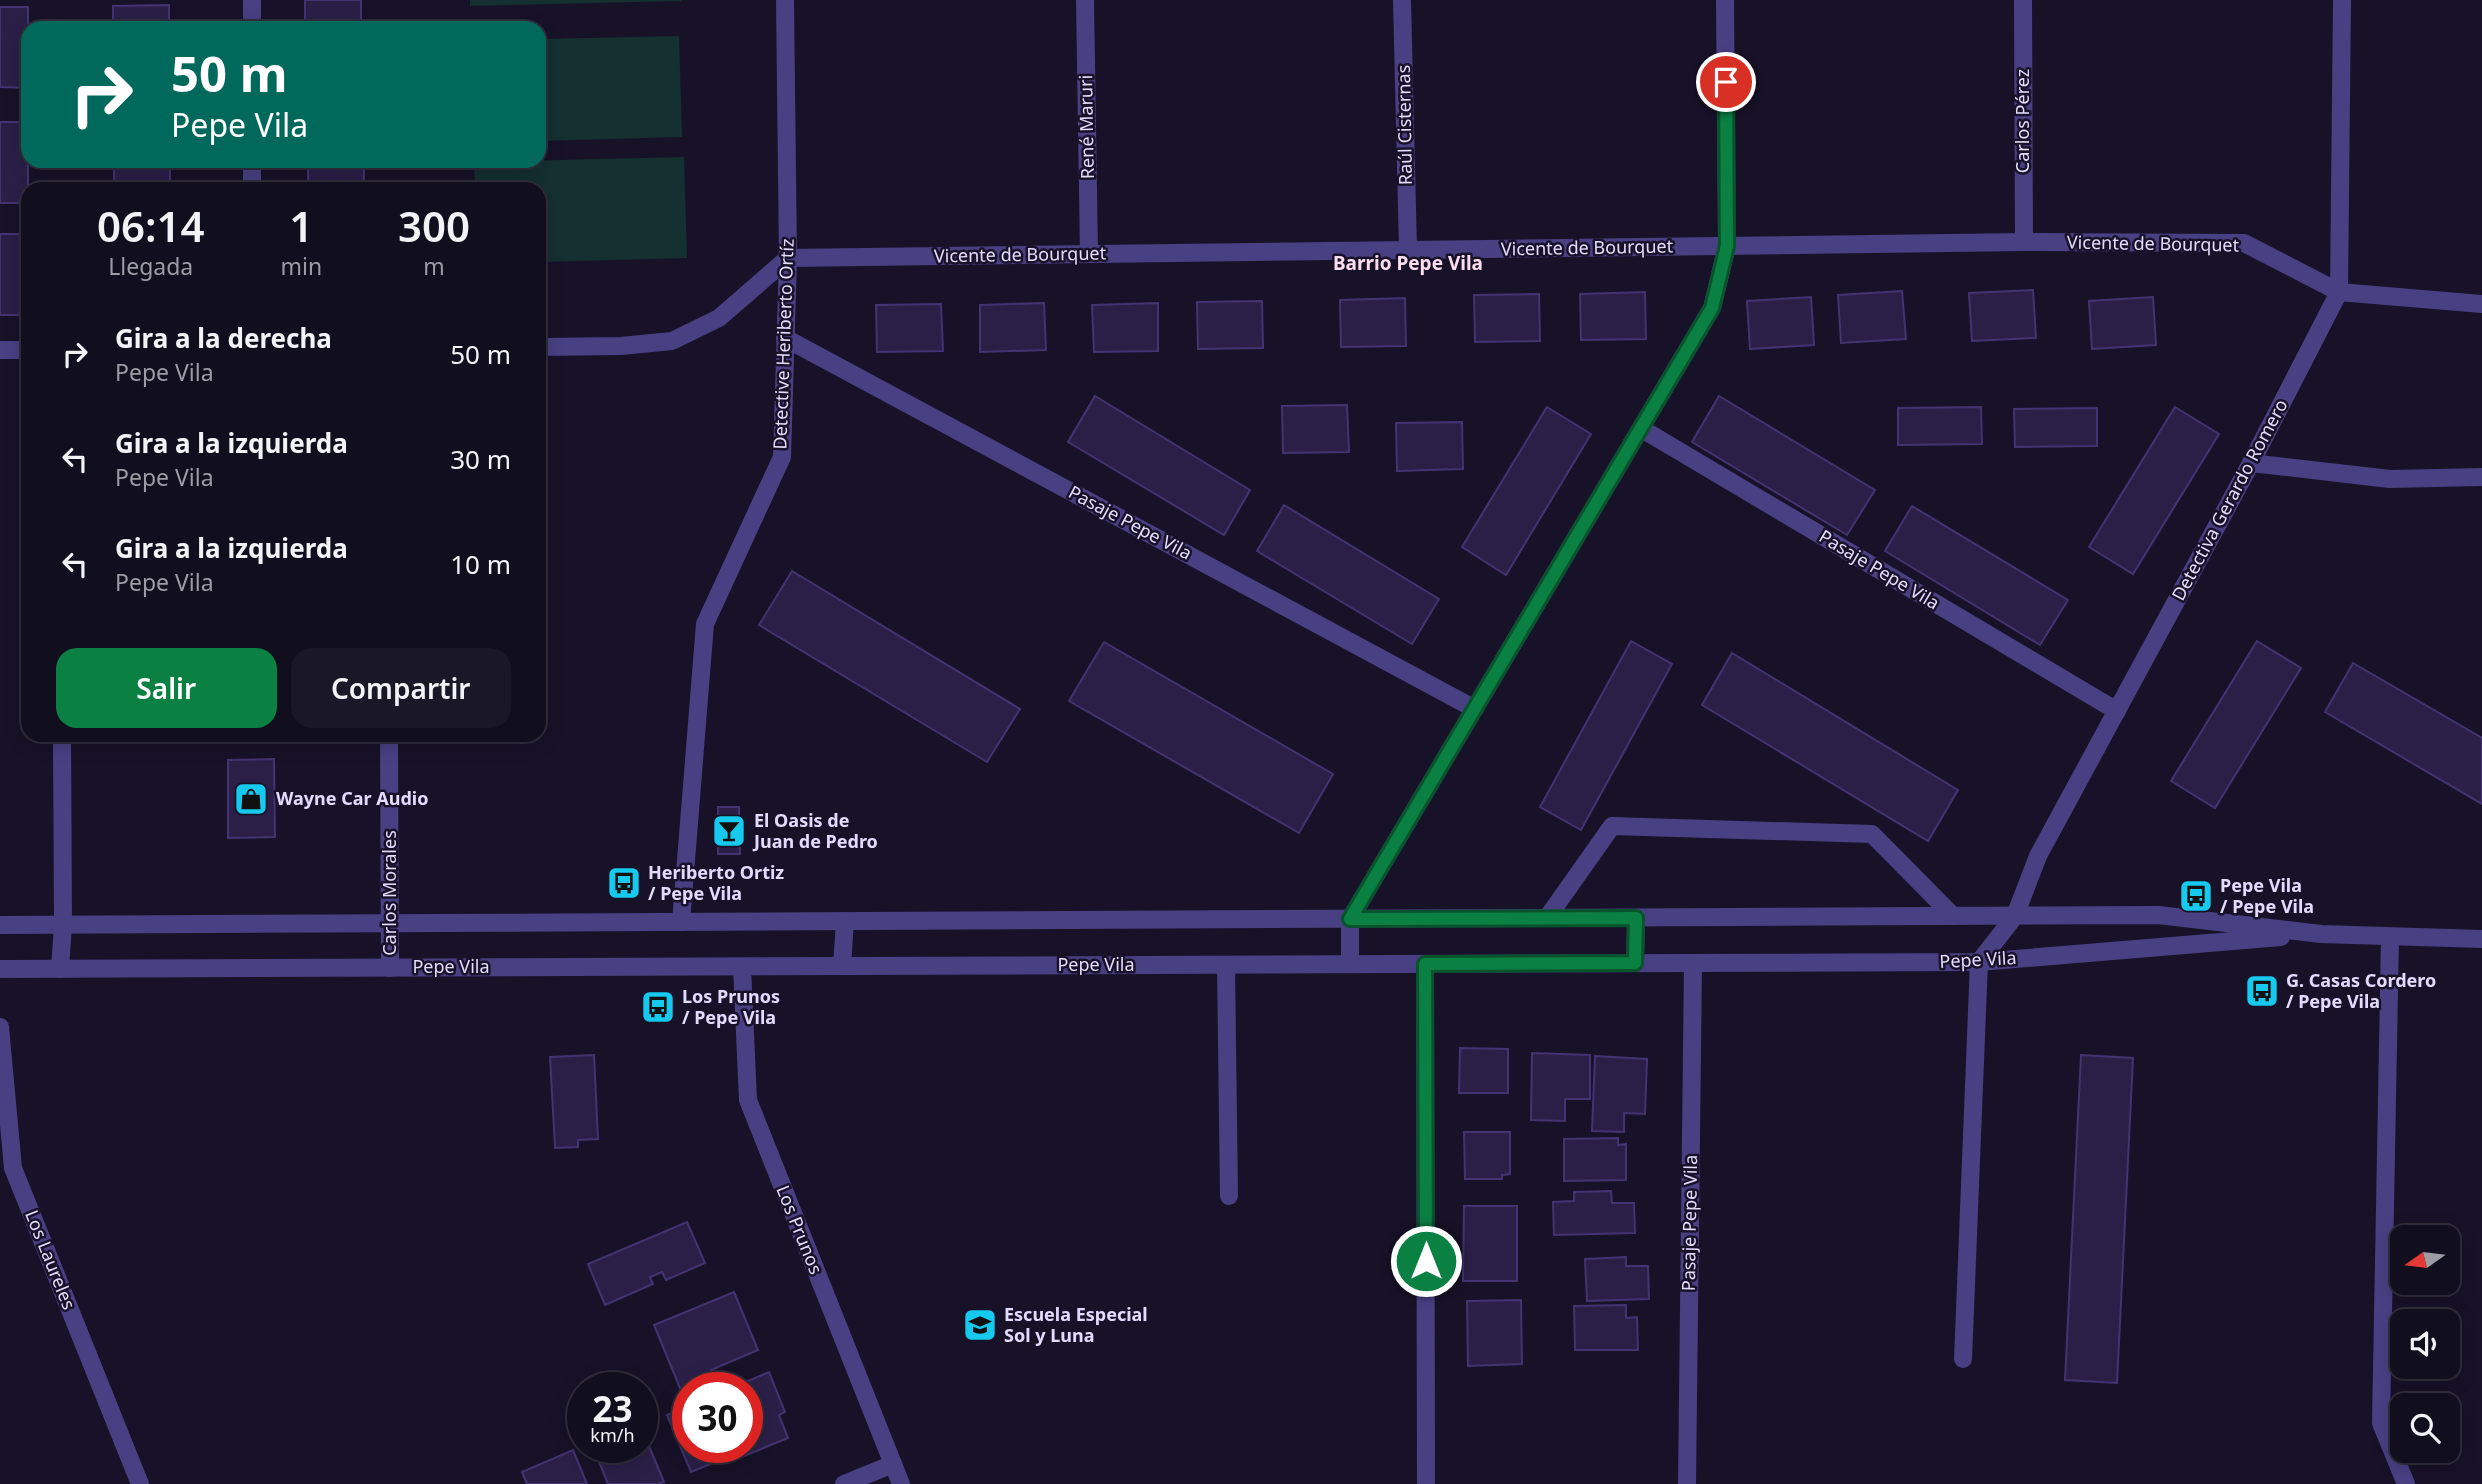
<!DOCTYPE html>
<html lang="es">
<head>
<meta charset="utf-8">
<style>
	body { margin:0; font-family:"Noto Sans",sans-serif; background:#1a1727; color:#f1f3f6; height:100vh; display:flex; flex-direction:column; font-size:26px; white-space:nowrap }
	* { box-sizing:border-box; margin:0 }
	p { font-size:23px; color:#9c9ca4 }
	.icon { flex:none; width:38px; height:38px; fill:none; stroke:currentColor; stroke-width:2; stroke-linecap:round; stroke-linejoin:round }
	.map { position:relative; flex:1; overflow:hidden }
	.drawer { position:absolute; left:21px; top:182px; width:525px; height:560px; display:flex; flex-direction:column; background:#110e1e; border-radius:21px; box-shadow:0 4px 18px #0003,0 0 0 2px #302e3c }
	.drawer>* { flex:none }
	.banner { position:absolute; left:21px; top:21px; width:525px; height:147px; border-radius:21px; box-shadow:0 4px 18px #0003,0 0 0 2px #302e3c; background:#00695c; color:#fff; overflow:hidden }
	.needle { width:46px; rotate:256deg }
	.controls { position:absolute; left:2390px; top:1225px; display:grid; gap:14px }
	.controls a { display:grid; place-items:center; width:70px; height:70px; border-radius:14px; background:#110e1e; box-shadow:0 4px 18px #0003,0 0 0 2px #302e3c; font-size:35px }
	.speed { position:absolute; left:567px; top:1372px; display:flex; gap:14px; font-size:35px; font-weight:700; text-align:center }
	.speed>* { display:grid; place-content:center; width:91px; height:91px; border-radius:50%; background:#110e1e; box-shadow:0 4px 18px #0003,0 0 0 2px #302e3c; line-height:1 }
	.speed small { font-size:18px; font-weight:400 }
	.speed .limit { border:10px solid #d22; background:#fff; color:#111 }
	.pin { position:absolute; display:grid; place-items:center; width:60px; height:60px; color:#fff; margin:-30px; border:4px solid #fff; border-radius:50%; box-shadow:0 2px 7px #0007 }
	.me { position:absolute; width:77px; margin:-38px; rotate:0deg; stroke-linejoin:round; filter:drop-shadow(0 0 5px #0008) }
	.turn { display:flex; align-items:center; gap:24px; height:147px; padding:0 35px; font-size:32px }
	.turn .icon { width:91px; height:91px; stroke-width:2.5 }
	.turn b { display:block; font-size:49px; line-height:60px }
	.eta { display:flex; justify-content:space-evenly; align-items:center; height:119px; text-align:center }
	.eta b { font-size:42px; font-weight:600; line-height:49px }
	.action { display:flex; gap:14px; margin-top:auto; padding:14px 35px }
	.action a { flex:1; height:80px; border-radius:21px; background:#0b8043; color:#fff; font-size:28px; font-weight:600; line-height:80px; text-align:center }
	.action a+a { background:#1a1727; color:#f1f3f6 }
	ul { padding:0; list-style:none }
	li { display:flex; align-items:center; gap:21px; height:105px; padding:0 35px }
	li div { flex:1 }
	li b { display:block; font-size:26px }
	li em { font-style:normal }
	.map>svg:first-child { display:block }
</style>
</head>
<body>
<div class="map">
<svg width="2482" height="1484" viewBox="0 0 2482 1484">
	<rect width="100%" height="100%" fill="#171228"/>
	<g fill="#153031">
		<path d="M 470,0 L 681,0 L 681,1 L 470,6 Z"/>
		<path d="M 679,36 L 682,137 L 539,141 L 539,39 Z"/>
		<path d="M 684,157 L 687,258 L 539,262 L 539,189 L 475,189 L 474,162 Z"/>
	</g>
	<g fill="#2b1f48" stroke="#443372" stroke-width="2">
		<rect x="305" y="0" width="56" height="28"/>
		<path d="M 169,5 L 169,28 L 113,28 L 113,6 Z"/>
		<path d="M 0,7 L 28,7 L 28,88 L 0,87 Z"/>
		<rect x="0" y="122" width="28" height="81"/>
		<rect x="114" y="161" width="56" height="28"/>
		<rect x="308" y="161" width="56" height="20"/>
		<rect x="0" y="234" width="28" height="81"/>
		<path d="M 2033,290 L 2036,338 L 1972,341 L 1969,293 Z"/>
		<path d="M 1902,291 L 1906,339 L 1841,343 L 1838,295 Z"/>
		<path d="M 1645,292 L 1646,339 L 1581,340 L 1580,294 Z"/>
		<path d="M 1539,294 L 1540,341 L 1475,342 L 1474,295 Z"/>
		<path d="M 1811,297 L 1814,345 L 1750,349 L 1747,301 Z"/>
		<path d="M 2153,297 L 2156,345 L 2092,349 L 2089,301 Z"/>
		<path d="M 1405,298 L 1406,346 L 1341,347 L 1340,300 Z"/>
		<path d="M 1262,301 L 1263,348 L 1198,349 L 1197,302 Z"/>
		<path d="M 1044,303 L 1046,350 L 980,352 L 980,305 Z"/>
		<path d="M 1158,303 L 1158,351 L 1094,352 L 1092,305 Z"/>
		<path d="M 941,304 L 943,351 L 877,352 L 876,305 Z"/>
		<path d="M 1095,396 L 1250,490 L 1224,535 L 1068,442 Z"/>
		<path d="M 1719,396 L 1875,490 L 1847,535 L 1692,442 Z"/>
		<path d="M 1347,405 L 1349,452 L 1283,453 L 1282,406 Z"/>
		<path d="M 1547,407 L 1591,434 L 1506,575 L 1462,547 Z"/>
		<path d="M 1981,407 L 1982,444 L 1898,445 L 1898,408 Z"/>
		<path d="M 2175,407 L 2219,434 L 2133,574 L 2089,547 Z"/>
		<path d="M 2097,408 L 2097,446 L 2015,447 L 2014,409 Z"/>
		<path d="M 1462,422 L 1463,469 L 1397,471 L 1396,423 Z"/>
		<path d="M 1284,505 L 1439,599 L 1412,644 L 1257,551 Z"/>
		<path d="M 1912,506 L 2068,600 L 2040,645 L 1885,551 Z"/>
		<path d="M 792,571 L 1020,709 L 987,762 L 759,625 Z"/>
		<path d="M 1631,641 L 1672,664 L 1581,830 L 1540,807 Z"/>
		<path d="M 2257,641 L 2301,668 L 2215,808 L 2171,781 Z"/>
		<path d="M 1104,642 L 1333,774 L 1299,833 L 1069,701 Z"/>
		<path d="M 1732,653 L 1958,790 L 1928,841 L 1702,705 Z"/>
		<path d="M 2353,663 L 2482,738 L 2482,804 L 2325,712 Z"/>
		<path d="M 274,759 L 275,837 L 228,838 L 228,760 Z"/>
		<path d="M 718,807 L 739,807 L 740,854 L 718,854 Z"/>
		<path d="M 1460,1048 L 1508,1049 L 1508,1093 L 1459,1093 Z"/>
		<path d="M 1532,1053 L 1590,1055 L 1590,1099 L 1565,1099 L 1565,1121 L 1531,1120 Z"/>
		<path d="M 594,1055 L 598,1139 L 578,1140 L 578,1147 L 555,1148 L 550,1057 Z"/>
		<path d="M 2081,1055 L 2133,1058 L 2117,1383 L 2065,1380 Z"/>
		<path d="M 1595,1056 L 1647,1059 L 1645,1114 L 1624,1113 L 1624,1132 L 1592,1131 Z"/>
		<path d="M 1464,1132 L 1510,1132 L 1510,1174 L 1502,1175 L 1502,1179 L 1465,1179 Z"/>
		<path d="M 1618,1138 L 1618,1145 L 1626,1144 L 1626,1180 L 1564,1181 L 1564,1139 Z"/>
		<path d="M 1611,1191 L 1612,1203 L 1634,1203 L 1635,1233 L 1554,1235 L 1553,1202 L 1574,1201 L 1574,1192 Z"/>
		<path d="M 1464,1206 L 1517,1206 L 1517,1281 L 1463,1281 Z"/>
		<path d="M 687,1222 L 705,1263 L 666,1280 L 662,1272 L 650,1277 L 653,1284 L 605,1305 L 588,1264 Z"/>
		<path d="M 1626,1257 L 1626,1266 L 1648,1266 L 1649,1299 L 1587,1301 L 1585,1259 Z"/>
		<path d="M 734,1292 L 758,1350 L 711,1370 L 714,1379 L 688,1388 L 688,1390 L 682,1393 L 654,1325 Z"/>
		<path d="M 1521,1300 L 1522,1364 L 1468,1366 L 1467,1301 Z"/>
		<path d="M 1626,1305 L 1626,1318 L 1637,1317 L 1638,1350 L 1575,1350 L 1574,1306 Z"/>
		<path d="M 769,1372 L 785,1412 L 779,1415 L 788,1438 L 737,1459 L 735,1454 L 691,1472 L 667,1415 L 688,1406 L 688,1447 L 747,1447 L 747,1388 L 732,1388 Z"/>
		<path d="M 583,1404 L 583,1421 L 577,1406 Z"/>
		<path d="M 649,1446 L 664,1482 L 658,1484 L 608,1484 L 593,1447 L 639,1447 L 640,1449 Z"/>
		<path d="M 573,1450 L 587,1484 L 527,1484 L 522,1472 Z"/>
	</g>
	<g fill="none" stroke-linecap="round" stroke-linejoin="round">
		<g stroke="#484083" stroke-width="18">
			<path d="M 252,0 L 252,28"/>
			<path d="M 1085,0 L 1089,254"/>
			<path d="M 1402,0 L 1408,250"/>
			<path d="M 2023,0 L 2024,242"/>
			<path d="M 252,161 L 252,189"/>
			<path d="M 785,338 L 1475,709"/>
			<path d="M 539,347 L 621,346 L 672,341 L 719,318 L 788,258 L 2024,242 L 2244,243 L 2339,292 L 2482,304"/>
			<path d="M 0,350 L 28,350"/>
			<path d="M 1642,429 L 2117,711"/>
			<path d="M 2251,463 L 2390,479 L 2482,477"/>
			<path d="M 389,735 L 390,968"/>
			<path d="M 1547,918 L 1612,826 L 1872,834 L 1953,916"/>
			<path d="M 681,922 L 705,624 L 782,457 L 788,258 L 785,0"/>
			<path d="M 0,925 L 2158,915 L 2321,934 L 2482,939"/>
			<path d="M 2390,937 L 2381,1423 L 2406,1484"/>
			<path d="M 1979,962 L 2015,916 L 2038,856 L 2251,463 L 2339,292 L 2342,0"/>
			<path d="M 1635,963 L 1636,918"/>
			<path d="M 1350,964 L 1350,919 L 1712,308 L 1727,246 L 1725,0"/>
			<path d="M 1425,964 L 1426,1484"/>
			<path d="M 1226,965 L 1229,1196"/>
			<path d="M 842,966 L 845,921"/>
			<path d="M 742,967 L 748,1100 L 901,1484"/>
			<path d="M 0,969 L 1979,962 L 2281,937"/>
			<path d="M 60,969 L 63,924 L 62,735"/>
			<path d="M 0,1027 L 13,1168 L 140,1484"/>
			<path d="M 1963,1359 L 1979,962"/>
			<path d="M 844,1484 L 893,1464"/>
			<path d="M 1687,1484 L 1693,963"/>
		</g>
	</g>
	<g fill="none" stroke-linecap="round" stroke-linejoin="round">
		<defs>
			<path id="route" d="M 1426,1261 L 1425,964 L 1635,963 L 1636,918 L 1350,919 L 1712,308 L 1727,246 L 1726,82"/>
		</defs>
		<use href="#route" stroke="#07532c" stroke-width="18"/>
		<use href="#route" stroke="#0b8043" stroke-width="12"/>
	</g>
	<defs>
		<symbol id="shop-square" viewBox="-11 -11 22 22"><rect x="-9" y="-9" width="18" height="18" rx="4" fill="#15c9ef" stroke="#171228"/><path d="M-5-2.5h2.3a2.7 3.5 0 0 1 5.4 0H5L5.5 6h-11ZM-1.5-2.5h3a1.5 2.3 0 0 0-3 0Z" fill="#111"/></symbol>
		<symbol id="bar-square" viewBox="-11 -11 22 22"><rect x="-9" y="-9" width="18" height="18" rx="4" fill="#15c9ef" stroke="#171228"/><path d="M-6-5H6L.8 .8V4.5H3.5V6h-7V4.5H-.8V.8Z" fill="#111"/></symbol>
		<symbol id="bus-square" viewBox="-11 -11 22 22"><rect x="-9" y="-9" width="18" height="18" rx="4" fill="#15c9ef" stroke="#171228"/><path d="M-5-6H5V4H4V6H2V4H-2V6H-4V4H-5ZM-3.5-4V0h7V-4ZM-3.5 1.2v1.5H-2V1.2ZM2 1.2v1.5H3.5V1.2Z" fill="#111"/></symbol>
		<symbol id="school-square" viewBox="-11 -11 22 22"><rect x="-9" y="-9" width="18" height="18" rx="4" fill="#15c9ef" stroke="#171228"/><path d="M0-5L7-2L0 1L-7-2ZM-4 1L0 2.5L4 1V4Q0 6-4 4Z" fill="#111"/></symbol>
	</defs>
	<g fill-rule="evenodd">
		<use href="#shop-square" x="232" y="780" width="38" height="38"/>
		<use href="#bar-square" x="710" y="812" width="38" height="38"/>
		<use href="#bus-square" x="605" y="864" width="38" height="38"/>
		<use href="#bus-square" x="2177" y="877" width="38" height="38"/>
		<use href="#bus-square" x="2243" y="972" width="38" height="38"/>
		<use href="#bus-square" x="639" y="988" width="38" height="38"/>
		<use href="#school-square" x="961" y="1306" width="38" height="38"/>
	</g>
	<g text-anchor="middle" stroke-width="5" stroke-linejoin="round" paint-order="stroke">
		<g font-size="18" fill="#e2dbfd" stroke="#171228">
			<text transform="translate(2023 121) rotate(-90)" y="6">Carlos Pérez</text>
			<text transform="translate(1405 125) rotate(-91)" y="6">Raúl Cisternas</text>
			<text transform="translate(1087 127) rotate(-91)" y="6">René Maruri</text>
			<text transform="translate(2153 244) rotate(1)" y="6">Vicente de Bourquet</text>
			<text transform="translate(1587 248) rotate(-1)" y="6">Vicente de Bourquet</text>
			<text transform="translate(1020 255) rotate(-1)" y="6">Vicente de Bourquet</text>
			<text transform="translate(784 344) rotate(-88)" y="6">Detective Heriberto Ortíz</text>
			<text transform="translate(2230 500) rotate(-62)" y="6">Detectiva Gerardo Romero</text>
			<text transform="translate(1130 523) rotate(28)" y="6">Pasaje Pepe Vila</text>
			<text transform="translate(1879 570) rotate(31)" y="6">Pasaje Pepe Vila</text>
			<text transform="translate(390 893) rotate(-90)" y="6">Carlos Morales</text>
			<text transform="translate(1978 960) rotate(-3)" y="6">Pepe Vila</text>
			<text x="1096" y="971">Pepe Vila</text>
			<text x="451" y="973">Pepe Vila</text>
			<text transform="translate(1690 1223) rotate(-89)" y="6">Pasaje Pepe Vila</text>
			<text transform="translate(799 1230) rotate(68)" y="6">Los Prunos</text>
			<text transform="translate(50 1260) rotate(68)" y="6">Los Laureles</text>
		</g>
		<g font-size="18" font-weight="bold" fill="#e2dbfd" stroke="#171228" text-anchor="start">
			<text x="276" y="805">Wayne Car Audio</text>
			<text x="754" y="827">El Oasis de<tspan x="754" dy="21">Juan de Pedro</tspan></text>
			<text x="648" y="879">Heriberto Ortiz<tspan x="648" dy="21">/ Pepe Vila</tspan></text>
			<text x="2220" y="892">Pepe Vila<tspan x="2220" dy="21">/ Pepe Vila</tspan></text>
			<text x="2286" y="987">G. Casas Cordero<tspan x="2286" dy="21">/ Pepe Vila</tspan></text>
			<text x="682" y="1003">Los Prunos<tspan x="682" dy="21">/ Pepe Vila</tspan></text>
			<text x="1004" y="1321">Escuela Especial<tspan x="1004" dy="21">Sol y Luna</tspan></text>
		</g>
		<g font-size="19" font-weight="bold" fill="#fdddef" stroke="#171228">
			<text x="1408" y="270">Barrio Pepe Vila</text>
		</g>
	</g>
</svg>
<div class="controls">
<a><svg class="needle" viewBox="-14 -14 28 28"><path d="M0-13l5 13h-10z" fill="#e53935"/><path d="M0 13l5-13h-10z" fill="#9c9ca4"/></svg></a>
<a><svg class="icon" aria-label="sound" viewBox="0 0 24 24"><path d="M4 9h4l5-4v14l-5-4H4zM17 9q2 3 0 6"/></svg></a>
<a><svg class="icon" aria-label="search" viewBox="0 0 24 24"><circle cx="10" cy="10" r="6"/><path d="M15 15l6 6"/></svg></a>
</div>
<div class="speed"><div>23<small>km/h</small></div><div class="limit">30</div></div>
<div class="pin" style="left:1726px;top:82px;background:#d93025"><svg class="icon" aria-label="arrive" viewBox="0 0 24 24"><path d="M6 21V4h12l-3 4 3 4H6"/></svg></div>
<svg class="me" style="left:1426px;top:1261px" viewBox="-20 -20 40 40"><circle r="17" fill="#0b8043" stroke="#fff" stroke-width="3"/><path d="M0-11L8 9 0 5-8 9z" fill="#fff"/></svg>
<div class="banner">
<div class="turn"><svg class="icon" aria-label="right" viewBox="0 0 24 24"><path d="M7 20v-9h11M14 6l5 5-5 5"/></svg><div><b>50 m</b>Pepe Vila</div></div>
</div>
<section class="drawer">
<div class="eta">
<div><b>06:14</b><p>Llegada</p></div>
<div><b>1</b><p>min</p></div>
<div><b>300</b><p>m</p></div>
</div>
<ul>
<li><svg class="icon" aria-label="right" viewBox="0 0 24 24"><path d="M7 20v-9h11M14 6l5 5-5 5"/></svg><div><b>Gira a la derecha</b><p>Pepe Vila</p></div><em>50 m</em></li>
<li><svg class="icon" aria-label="left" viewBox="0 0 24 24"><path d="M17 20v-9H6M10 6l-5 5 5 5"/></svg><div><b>Gira a la izquierda</b><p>Pepe Vila</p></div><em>30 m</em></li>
<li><svg class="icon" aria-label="left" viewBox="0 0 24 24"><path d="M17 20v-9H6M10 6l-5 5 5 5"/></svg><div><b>Gira a la izquierda</b><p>Pepe Vila</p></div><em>10 m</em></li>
</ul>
<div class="action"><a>Salir</a><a>Compartir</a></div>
</section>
</div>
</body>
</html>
